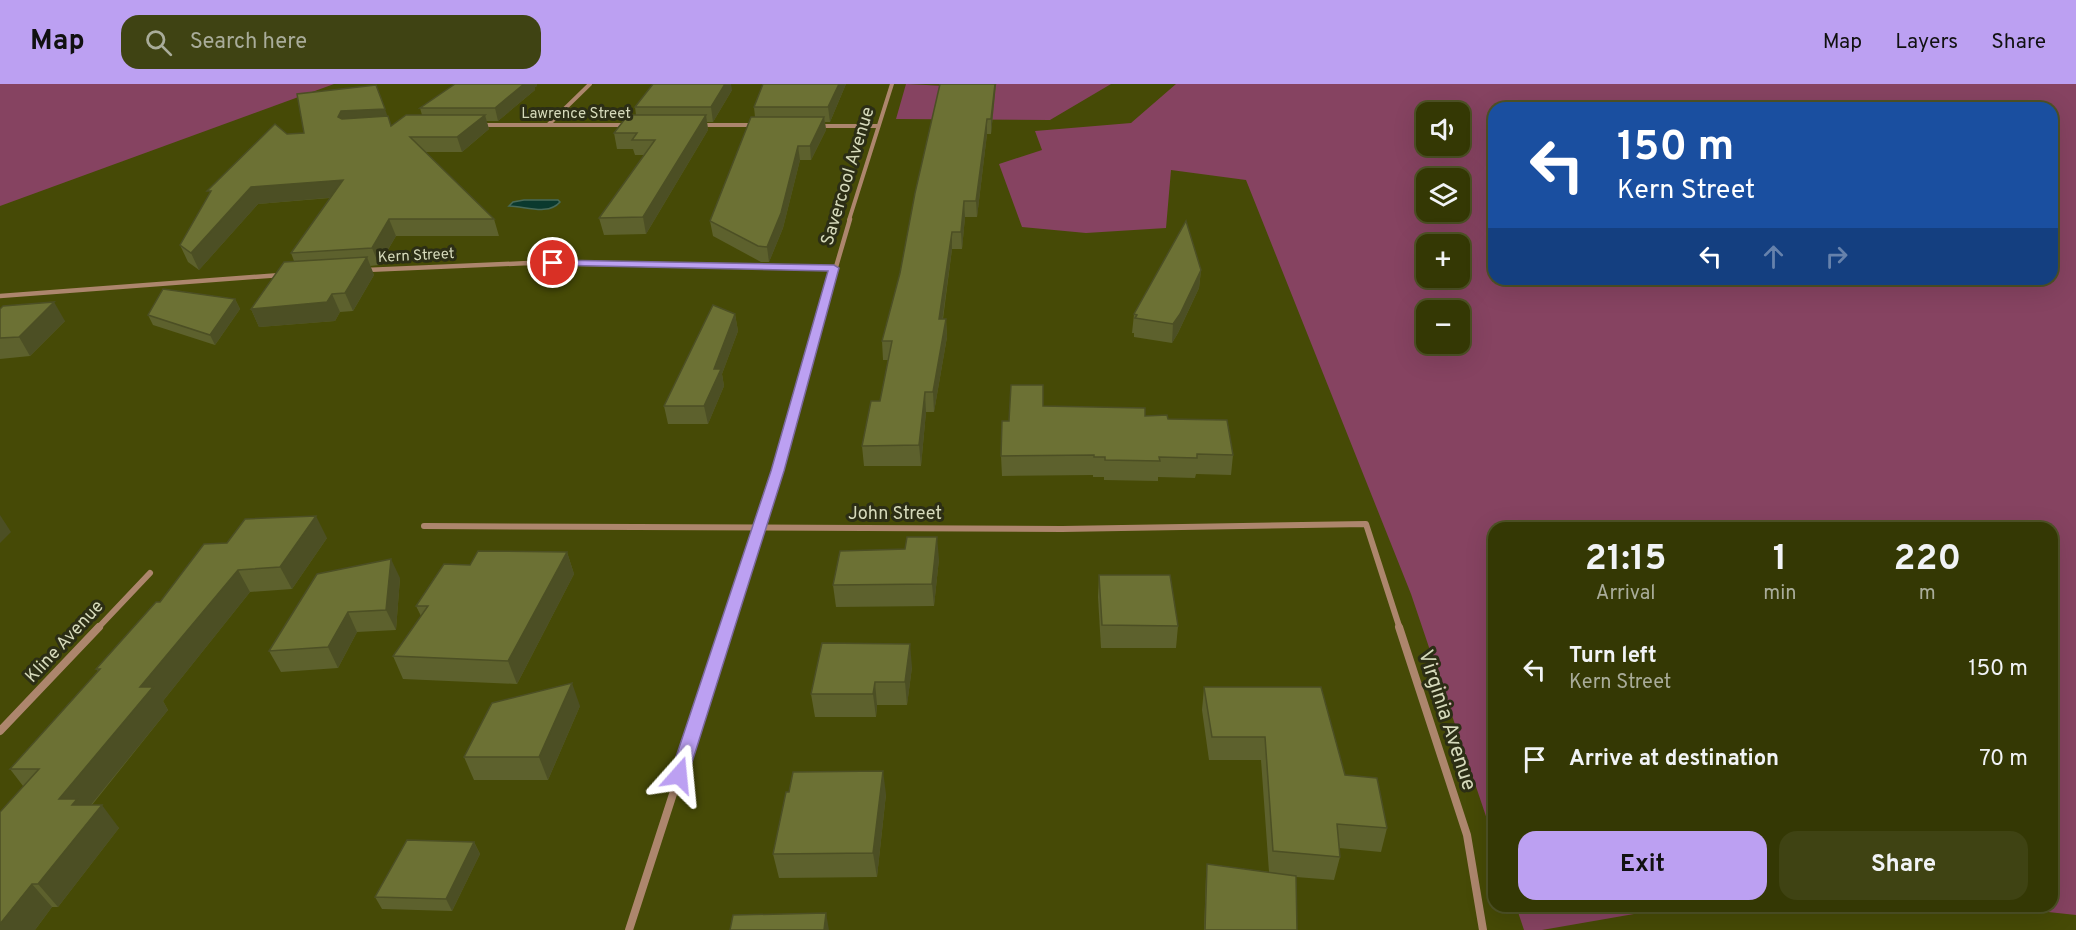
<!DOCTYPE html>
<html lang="en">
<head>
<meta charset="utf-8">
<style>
	body { margin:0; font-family:Overpass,sans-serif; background:#3f4313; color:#f1f3f6; height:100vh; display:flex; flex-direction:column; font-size:22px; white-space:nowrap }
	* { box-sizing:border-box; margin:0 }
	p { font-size:20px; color:#a9ac9a }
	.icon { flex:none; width:33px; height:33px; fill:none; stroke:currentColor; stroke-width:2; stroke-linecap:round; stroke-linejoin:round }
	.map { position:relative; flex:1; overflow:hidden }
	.panel { position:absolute; left:1488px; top:438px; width:570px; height:390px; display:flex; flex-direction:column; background:#343804; border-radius:18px; box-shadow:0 6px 24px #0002,0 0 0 2px #4e5226 }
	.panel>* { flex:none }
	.banner { position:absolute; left:1488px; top:18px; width:570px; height:183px; border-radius:18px; box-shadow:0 6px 24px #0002,0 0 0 2px #4e5226; background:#1a4fa0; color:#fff; overflow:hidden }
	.fabs { position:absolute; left:1416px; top:18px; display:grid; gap:12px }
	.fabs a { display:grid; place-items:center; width:54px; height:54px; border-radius:12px; background:#343804; box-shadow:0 6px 24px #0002,0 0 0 2px #4e5226; font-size:30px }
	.pin { position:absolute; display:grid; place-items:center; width:51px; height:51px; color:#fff; margin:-26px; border:3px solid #fff; border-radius:50%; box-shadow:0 2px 6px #0007 }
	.me { position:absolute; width:66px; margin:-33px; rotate:18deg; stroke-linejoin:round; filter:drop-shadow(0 0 4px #0008) }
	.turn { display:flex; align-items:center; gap:21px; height:126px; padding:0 30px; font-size:27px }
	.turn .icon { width:78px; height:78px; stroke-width:2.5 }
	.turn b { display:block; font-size:42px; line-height:51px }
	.lanes { display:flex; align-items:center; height:57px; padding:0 30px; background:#0003; justify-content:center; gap:30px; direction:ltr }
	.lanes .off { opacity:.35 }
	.eta { display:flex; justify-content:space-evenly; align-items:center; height:102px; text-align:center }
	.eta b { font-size:36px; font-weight:700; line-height:42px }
	.action { display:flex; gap:12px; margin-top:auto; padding:12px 30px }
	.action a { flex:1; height:69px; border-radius:18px; background:#bca0f2; color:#111; font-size:24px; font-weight:700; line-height:69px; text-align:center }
	.action a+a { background:#3f4313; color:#f1f3f6 }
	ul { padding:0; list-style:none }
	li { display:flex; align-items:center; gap:18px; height:90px; padding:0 30px }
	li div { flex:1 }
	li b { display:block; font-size:22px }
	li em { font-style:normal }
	header { display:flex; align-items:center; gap:36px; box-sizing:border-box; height:84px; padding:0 30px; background:#bca0f2; color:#111 }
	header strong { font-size:28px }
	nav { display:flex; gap:33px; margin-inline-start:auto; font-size:21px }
	.search { width:420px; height:54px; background:#3f4313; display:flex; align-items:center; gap:15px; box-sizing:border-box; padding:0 21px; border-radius:18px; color:#a9ac9a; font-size:22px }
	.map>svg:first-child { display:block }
</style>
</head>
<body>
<header>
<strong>Map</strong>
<div class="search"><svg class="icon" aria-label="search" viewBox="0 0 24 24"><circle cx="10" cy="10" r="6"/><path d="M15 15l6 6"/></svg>Search here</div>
<nav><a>Map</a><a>Layers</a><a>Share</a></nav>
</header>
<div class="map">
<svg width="2076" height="846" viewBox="0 0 2076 846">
	<rect width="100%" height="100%" fill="#464a06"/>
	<g fill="#864361" fill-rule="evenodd">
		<path d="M 0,0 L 334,0 L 0,122 Z"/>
		<path d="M 906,0 L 987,4 L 997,0 L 1111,0 L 1050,36 L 896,35 Z"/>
		<path d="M 1176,0 L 2076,0 L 2076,831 L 1993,822 L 2052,822 L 2052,444 L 1494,444 L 1494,756 L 1411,510 L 1246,96 L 1171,86 L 1166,144 L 1086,149 L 1022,143 L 999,80 L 1042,66 L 1035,47 L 1131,39 ZM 1494,24 L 2052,24 L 2052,195 L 1494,195 ZM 1460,28 L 1460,62 L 1426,62 L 1426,28 ZM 1460,94 L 1460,128 L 1426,128 L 1426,94 ZM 1460,160 L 1460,194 L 1426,194 L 1426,160 ZM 1460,226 L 1460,260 L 1426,260 L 1426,226 Z"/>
		<path d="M 1516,822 L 1680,822 L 1542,846 L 1524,846 Z"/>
	</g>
	<path fill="#0a392e" stroke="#476958" stroke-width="1.5" d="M 524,116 L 558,116 L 560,118 C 548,132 525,122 509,122 L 513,118 Z"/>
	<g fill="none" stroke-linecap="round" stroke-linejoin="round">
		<g stroke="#ad866d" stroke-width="4">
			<path d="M 481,41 L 627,41"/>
			<path d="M 548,41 L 590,0"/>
			<path d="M 700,41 L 756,41"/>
			<path d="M 817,42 L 877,42"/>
			<path d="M 849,136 L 892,0"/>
		</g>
		<g stroke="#ad866d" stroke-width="4.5">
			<path d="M 366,186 L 529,179 L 834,184"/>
			<path d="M 0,212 L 281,191"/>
			<path d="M 798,313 L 850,135"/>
		</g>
		<g stroke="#ad866d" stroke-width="6">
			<path d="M 424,442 L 1062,445 L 1366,440 L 1400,545"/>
			<path d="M 97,545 L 150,489"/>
			<path d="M 726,545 L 777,387 L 798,312"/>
		</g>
		<g stroke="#ad866d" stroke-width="8">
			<path d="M 1399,543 L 1467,751 L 1483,846"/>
			<path d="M 0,647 L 99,543"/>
			<path d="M 629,846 L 727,543"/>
		</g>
	</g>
	<g fill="#5d612d">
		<path d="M 455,0 L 537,0 L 537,2 L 535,3 L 535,6 L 498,37 L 486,37 L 489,45 L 462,68 L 425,68 L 494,135 L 499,152 L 396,152 L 379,181 L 370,182 L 374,191 L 353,227 L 340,228 L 335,237 L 259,243 L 251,225 L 294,177 L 291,169 L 330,114 L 258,120 L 199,186 L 188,178 L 180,161 L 287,50 L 304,49 L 387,32 L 391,42 L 422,31 L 420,24 Z"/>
		<path d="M 763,0 L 846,0 L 830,38 L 825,38 L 826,46 L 811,76 L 800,76 L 783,144 L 769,178 L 761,178 L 713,152 L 710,137 L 755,33 L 754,23 Z"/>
		<path d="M 996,0 L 991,50 L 987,50 L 977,133 L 965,133 L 962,165 L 952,165 L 943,235 L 946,235 L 947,253 L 934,328 L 926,328 L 921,382 L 864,382 L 862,362 L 880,317 L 888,276 L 883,276 L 882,257 L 900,189 Z"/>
		<path d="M 732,6 L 713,38 L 707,38 L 708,46 L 646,150 L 604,151 L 599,134 L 644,71 L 635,71 L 633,65 L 617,65 L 614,49 L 636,31 L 635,23 Z"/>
		<path d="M 1201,186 L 1199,204 L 1178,249 L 1172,259 L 1134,253 L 1134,249 L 1132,249 L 1134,230 Z"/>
		<path d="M 235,215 L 240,225 L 215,261 L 153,241 L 148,231 Z"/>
		<path d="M 0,225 L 65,237 L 30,272 L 0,275 Z"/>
		<path d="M 735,230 L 738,247 L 722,290 L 724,302 L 708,340 L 668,340 L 664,322 Z"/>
		<path d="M 1043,322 L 1145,332 L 1168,335 L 1233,371 L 1231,391 L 1196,390 L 1195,394 L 1158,393 L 1158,397 L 1104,396 L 1104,393 L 1093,393 L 1093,391 L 1002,392 L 1001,372 L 1009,337 Z"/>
		<path d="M 327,454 L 292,505 L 250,508 L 163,617 L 168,626 L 92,721 L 119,744 L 58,823 L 52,823 L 35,846 L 23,702 L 10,685 L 98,587 L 96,585 L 160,518 L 204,460 Z"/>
		<path d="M 905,465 L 939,475 L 934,522 L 836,523 L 833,501 Z"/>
		<path d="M 567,468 L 574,490 L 517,600 L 403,595 L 393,572 L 421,532 L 416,522 L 470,481 Z"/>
		<path d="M 1099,491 L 1178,542 L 1176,564 L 1101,564 L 1098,513 Z"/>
		<path d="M 400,494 L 396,546 L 357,548 L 338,584 L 281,588 L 269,567 Z"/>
		<path d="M 912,583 L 907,621 L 877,621 L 876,633 L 815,633 L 811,610 Z"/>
		<path d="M 1204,603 L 1345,691 L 1387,744 L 1381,768 L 1339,764 L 1340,773 L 1334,796 L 1296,793 L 1297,846 L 1204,846 L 1206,792 L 1207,780 L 1269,788 L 1261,676 L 1209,676 L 1202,626 Z"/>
		<path d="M 580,622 L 548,696 L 474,696 L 464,673 Z"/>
		<path d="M 789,708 L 886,710 L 877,793 L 779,794 L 773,770 Z"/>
		<path d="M 474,758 L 480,770 L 452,827 L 382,825 L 375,813 Z"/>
	</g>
	<g fill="#4c4f24">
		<path d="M 524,0 L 537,0 L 537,2 L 535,3 L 535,6 L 498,37 L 495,24 Z"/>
		<path d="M 725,0 L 731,0 L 732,6 L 713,38 L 711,23 Z"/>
		<path d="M 839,0 L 846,0 L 830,38 L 828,23 Z"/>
		<path d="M 995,0 L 996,0 L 991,50 L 991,35 Z"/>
		<path d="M 385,25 L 390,39 L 343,48 L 338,33 L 341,27 Z"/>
		<path d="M 485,31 L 489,45 L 462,68 L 457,53 Z"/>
		<path d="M 706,31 L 708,46 L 646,150 L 643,133 Z"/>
		<path d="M 824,33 L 826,46 L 811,76 L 810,62 Z"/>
		<path d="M 987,35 L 987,50 L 977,133 L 976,117 Z"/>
		<path d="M 798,62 L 800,76 L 783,144 L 769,178 L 767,163 Z"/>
		<path d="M 343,96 L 349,112 L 258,120 L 199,186 L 191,169 L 251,103 Z"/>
		<path d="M 964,117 L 965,133 L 962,165 L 961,148 Z"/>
		<path d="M 389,135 L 396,152 L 379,181 L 372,164 Z"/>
		<path d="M 952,148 L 952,165 L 940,253 L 939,235 Z"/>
		<path d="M 367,173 L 374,191 L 353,227 L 345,209 Z"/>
		<path d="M 1201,186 L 1199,204 L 1178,249 L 1172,259 L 1173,240 Z"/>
		<path d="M 332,210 L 340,228 L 335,237 L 259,243 L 251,225 Z"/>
		<path d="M 235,215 L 240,225 L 215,261 L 210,251 Z"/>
		<path d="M 54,218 L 65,237 L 30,272 L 19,253 Z"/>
		<path d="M 735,230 L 738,247 L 722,290 L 724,302 L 708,340 L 704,322 L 714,285 Z"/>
		<path d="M 946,235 L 947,253 L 934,328 L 933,308 Z"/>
		<path d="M 925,308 L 926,328 L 921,382 L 919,361 Z"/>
		<path d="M 0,431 L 11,448 L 0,459 Z"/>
		<path d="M 316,432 L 327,454 L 292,505 L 280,483 Z"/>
		<path d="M 937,453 L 939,475 L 934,522 L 932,500 Z"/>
		<path d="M 567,468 L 574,490 L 517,600 L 508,577 Z"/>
		<path d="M 391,475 L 400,494 L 396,546 L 386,526 Z"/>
		<path d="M 238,486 L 250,508 L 163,617 L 168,626 L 86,727 L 102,721 L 119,744 L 58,823 L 38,800 L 59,715 L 140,603 Z"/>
		<path d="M 348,528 L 357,548 L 338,584 L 328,563 Z"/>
		<path d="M 910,560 L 912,583 L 907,621 L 905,598 Z"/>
		<path d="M 875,598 L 877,621 L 876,633 L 873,610 Z"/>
		<path d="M 572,599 L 580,622 L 548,696 L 539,673 Z"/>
		<path d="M 883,687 L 886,710 L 877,793 L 873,769 Z"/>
		<path d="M 474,758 L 480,770 L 452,827 L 446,815 Z"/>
		<path d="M 32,800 L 52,823 L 35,846 L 0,846 L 0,840 Z"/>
		<path d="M 826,829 L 829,846 L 824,846 Z"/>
	</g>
	<g fill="#6c7134" stroke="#4c4f24" stroke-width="1.5">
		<path d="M 455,0 L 524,0 L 495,24 L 420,24 Z"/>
		<path d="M 653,0 L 725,0 L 711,23 L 635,23 Z"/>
		<path d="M 763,0 L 839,0 L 828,23 L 754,23 Z"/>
		<path d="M 940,0 L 995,0 L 991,35 L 987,35 L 976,117 L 964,117 L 961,148 L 952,148 L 939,235 L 946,235 L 933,308 L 925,308 L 919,361 L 862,362 L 871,317 L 880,317 L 892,257 L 882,257 L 900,189 L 915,109 Z"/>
		<path d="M 376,1 L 385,25 L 341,27 L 338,33 L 342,35 L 388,32 L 391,42 L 406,31 L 485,31 L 457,53 L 410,53 L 494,135 L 389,135 L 372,164 L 291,169 L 343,96 L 251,103 L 191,169 L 180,161 L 211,107 L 207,107 L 275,40 L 287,50 L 304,49 L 297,10 Z"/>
		<path d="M 628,31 L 706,31 L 643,133 L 599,134 L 655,56 L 632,56 L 637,49 L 614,49 Z"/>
		<path d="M 751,33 L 824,33 L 810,62 L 798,62 L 781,129 L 767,163 L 758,162 L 710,137 Z"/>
		<path d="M 1186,137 L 1201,186 L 1180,230 L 1173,240 L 1135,234 L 1137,231 L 1134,230 Z"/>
		<path d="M 367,173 L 345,209 L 332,210 L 327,218 L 251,225 L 284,178 Z"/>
		<path d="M 163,205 L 235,215 L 210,251 L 148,231 Z"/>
		<path d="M 54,218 L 19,253 L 0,254 L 0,225 L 3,222 Z"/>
		<path d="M 713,221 L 735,230 L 714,285 L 721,285 L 704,322 L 664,322 Z"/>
		<path d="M 1011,301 L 1043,301 L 1043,322 L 1145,324 L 1145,332 L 1167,331 L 1168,335 L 1227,336 L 1233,371 L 1197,370 L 1197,374 L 1159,373 L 1160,377 L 1105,376 L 1105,373 L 1094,373 L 1094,371 L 1001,372 L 1002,337 L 1009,337 Z"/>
		<path d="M 316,432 L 280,483 L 238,486 L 140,603 L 153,603 L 59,715 L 77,715 L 72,721 L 102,721 L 38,800 L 32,800 L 0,840 L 0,728 L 39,685 L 10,685 L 100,585 L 96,585 L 156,518 L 160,518 L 204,460 L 227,459 L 245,435 Z"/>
		<path d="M 907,453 L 937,453 L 932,500 L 833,501 L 840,467 L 905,465 Z"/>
		<path d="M 478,467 L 567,468 L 508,577 L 393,572 L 428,522 L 416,522 L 444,480 L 470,481 Z"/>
		<path d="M 391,475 L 386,526 L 348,528 L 328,563 L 269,567 L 317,490 Z"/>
		<path d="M 1099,491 L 1170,491 L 1178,542 L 1102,541 Z"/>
		<path d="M 822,559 L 910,560 L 905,598 L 875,598 L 873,610 L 811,610 Z"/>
		<path d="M 572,599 L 539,673 L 464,673 L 492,619 Z"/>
		<path d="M 1204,603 L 1321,603 L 1345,691 L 1377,694 L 1387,744 L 1337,740 L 1340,773 L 1273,767 L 1265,653 L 1212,653 Z"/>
		<path d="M 883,687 L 873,769 L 773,770 L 786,708 L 789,708 L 793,688 Z"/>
		<path d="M 407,756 L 474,758 L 446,815 L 375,813 Z"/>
		<path d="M 1207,780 L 1296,792 L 1297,846 L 1205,846 Z"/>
		<path d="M 826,829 L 824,846 L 730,846 L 733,831 Z"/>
	</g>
	<path fill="#bca0f2" stroke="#7a689d" stroke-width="1.5" d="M 553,176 L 834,181 L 839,184 L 784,387 L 688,691 L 686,696 L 679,698 L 673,696 L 670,691 L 771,387 L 828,187 L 549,181 L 549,177 Z"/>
	<g text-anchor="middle" stroke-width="6" stroke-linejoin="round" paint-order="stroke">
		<g font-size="15" fill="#d6dabb" stroke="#2c2e15">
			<text x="576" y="34">Lawrence Street</text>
			<text transform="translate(416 171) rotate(-3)" y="5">Kern Street</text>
		</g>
		<g font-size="18" fill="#d6dabb" stroke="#2c2e15">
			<text transform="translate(847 92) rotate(-73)" y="6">Savercool Avenue</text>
			<text x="895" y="435">John Street</text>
			<text transform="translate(64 557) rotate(-47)" y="6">Kline Avenue</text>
		</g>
		<g font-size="21" fill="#d6dabb" stroke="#2c2e15">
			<text transform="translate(1448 636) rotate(72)" y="7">Virginia Avenue</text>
		</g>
	</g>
</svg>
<div class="fabs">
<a><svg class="icon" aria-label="sound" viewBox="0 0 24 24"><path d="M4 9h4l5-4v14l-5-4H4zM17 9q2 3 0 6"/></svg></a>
<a><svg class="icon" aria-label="layers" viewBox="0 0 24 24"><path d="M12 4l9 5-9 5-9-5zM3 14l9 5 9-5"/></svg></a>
<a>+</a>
<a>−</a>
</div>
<div class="pin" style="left:553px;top:179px;background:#d93025"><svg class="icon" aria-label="arrive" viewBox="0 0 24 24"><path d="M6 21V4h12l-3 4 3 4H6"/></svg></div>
<svg class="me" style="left:679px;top:691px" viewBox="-20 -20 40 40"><path d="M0-17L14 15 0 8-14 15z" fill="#bca0f2" stroke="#fff" stroke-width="4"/></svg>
<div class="banner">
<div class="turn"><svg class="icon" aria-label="left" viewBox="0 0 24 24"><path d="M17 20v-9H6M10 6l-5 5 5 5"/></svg><div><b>150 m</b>Kern Street</div></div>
<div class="lanes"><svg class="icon" aria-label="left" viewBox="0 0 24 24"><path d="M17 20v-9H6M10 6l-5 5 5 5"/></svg><svg class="icon off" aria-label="ahead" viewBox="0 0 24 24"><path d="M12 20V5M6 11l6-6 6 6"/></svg><svg class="icon off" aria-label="right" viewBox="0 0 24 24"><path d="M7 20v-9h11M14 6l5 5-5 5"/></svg></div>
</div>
<section class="panel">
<div class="eta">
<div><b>21:15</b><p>Arrival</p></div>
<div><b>1</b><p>min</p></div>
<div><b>220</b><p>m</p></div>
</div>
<ul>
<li><svg class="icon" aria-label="left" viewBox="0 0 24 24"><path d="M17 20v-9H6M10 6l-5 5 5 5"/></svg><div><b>Turn left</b><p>Kern Street</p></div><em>150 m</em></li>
<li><svg class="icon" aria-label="arrive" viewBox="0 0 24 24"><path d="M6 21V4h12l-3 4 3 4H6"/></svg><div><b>Arrive at destination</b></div><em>70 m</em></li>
</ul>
<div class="action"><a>Exit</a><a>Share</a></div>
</section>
</div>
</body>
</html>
